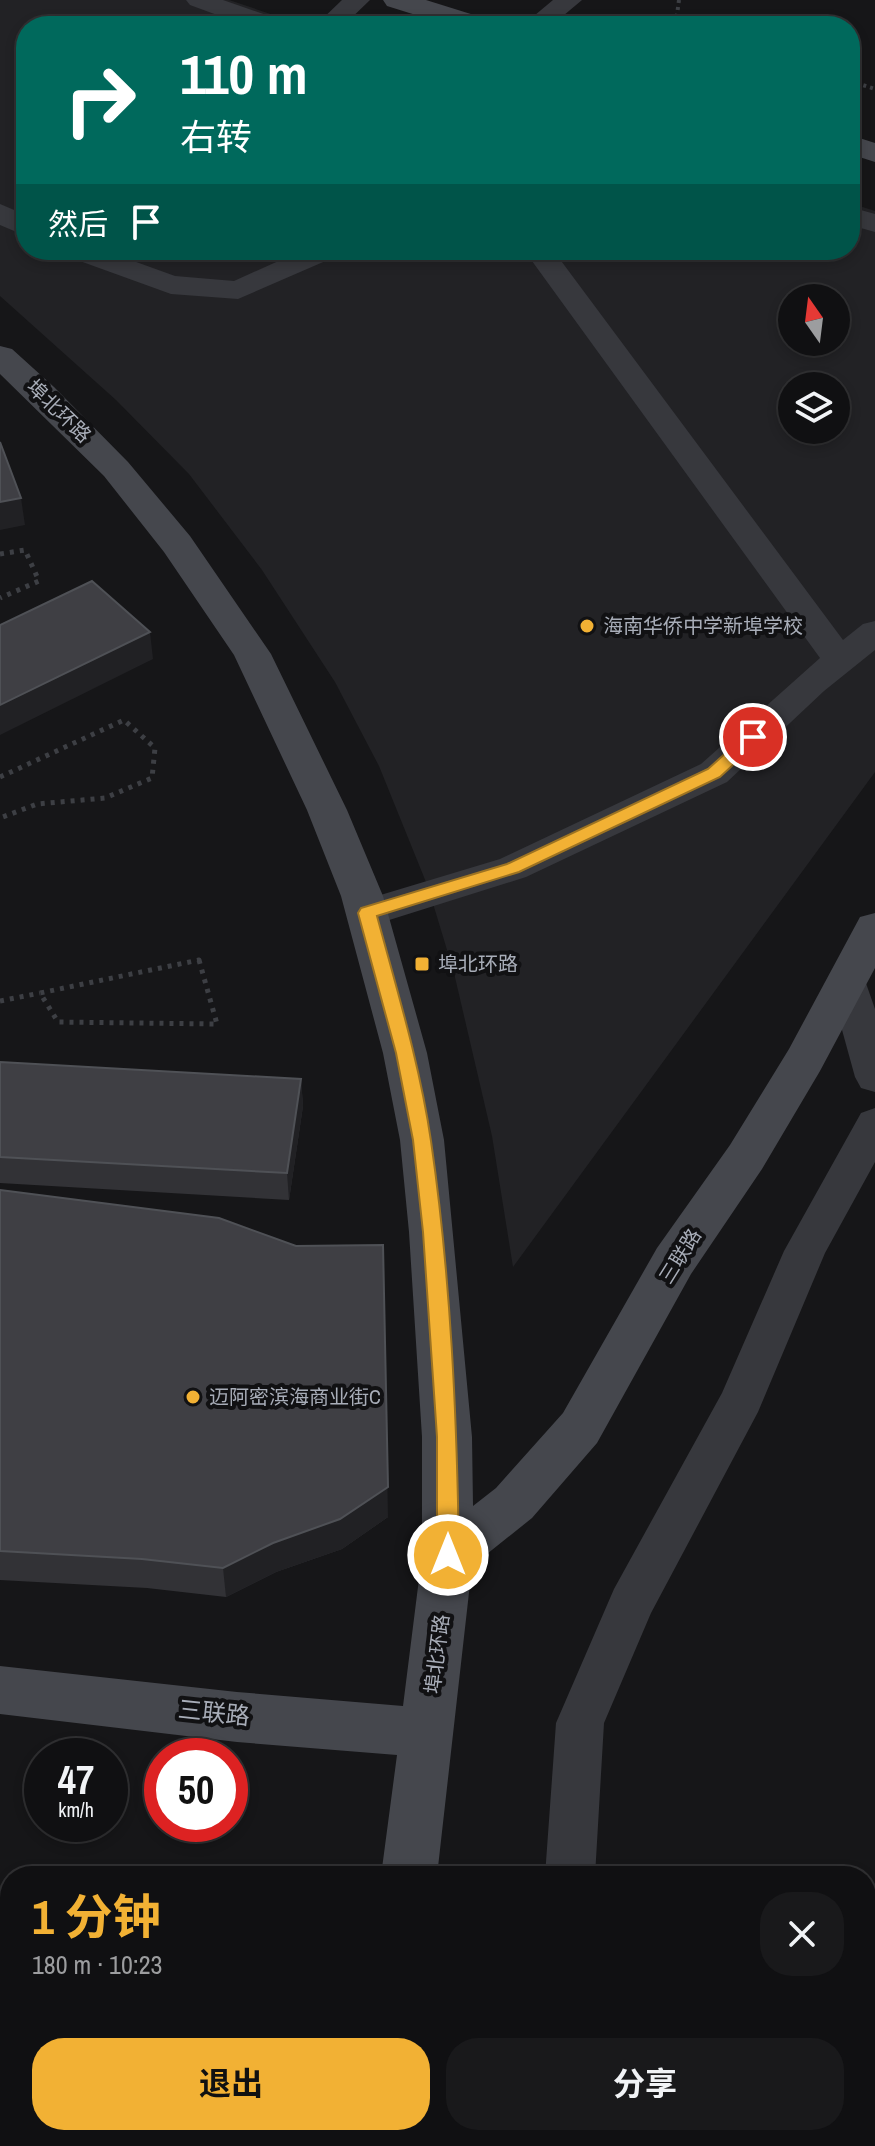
<!DOCTYPE html>
<html lang="zh">
<head>
<meta charset="utf-8">
<style>
	body { margin:0; font-family:"Archivo Narrow","Noto Sans SC",sans-serif; background:#19191b; color:#f1f3f6; height:100vh; display:flex; flex-direction:column; font-size:30px; white-space:nowrap }
	* { box-sizing:border-box; margin:0 }
	p { font-size:26px; color:#9c9d9f }
	.icon { flex:none; width:44px; height:44px; fill:none; stroke:currentColor; stroke-width:2; stroke-linecap:round; stroke-linejoin:round }
	.map { position:relative; flex:1; overflow:hidden }
	.drawer { position:absolute; left:0px; top:1866px; width:876px; height:280px; display:flex; flex-direction:column; background:#101012; border-radius:32px 32px 0 0; box-shadow:0 4px 12px #0003,0 0 0 2px #303032 }
	.drawer>* { flex:none }
	.top-card { position:absolute; left:16px; top:16px; width:844px; height:244px; border-radius:32px; box-shadow:0 4px 12px #0003,0 0 0 2px #303032; background:#00695c; color:#fff; overflow:hidden }
	.needle { width:52px; rotate:346deg }
	.buttons { position:absolute; left:778px; top:284px; display:grid; gap:16px }
	.buttons a { display:grid; place-items:center; width:72px; height:72px; border-radius:50%; background:#101012; box-shadow:0 4px 12px #0003,0 0 0 2px #303032; font-size:40px }
	.speed { position:absolute; left:24px; top:1738px; display:flex; gap:16px; font-size:40px; font-weight:700; text-align:center }
	.speed>* { display:grid; place-content:center; width:104px; height:104px; border-radius:50%; background:#101012; box-shadow:0 4px 12px #0003,0 0 0 2px #303032; line-height:1 }
	.speed small { font-size:20px; font-weight:400 }
	.speed .limit { border:12px solid #d22; background:#fff; color:#111 }
	.pin { position:absolute; display:grid; place-items:center; width:68px; height:68px; color:#fff; margin:-34px; border:4px solid #fff; border-radius:50%; box-shadow:0 2px 8px #0007 }
	.me { position:absolute; width:88px; margin:-44px; rotate:0deg; stroke-linejoin:round; filter:drop-shadow(0 0 6px #0008) }
	.turn { display:flex; align-items:center; gap:28px; height:168px; padding:0 32px; font-size:36px }
	.turn .icon { width:104px; height:104px; stroke-width:2.5 }
	.turn b { display:block; font-size:56px; line-height:68px }
	.then { display:flex; align-items:center; height:76px; padding:0 32px; background:#0003; gap:16px; font-size:30px }
	.round { display:grid; place-items:center; flex:none; width:84px; height:84px; border-radius:32px; background:#19191b }
	.summary { display:flex; align-items:center; justify-content:space-between; height:136px; padding:0 32px }
	h1 { font-size:48px; font-weight:700; line-height:60px; color:#f2b134 }
	.cta { display:flex; gap:16px; margin-top:auto; padding:16px 32px }
	.cta a { flex:1; height:92px; border-radius:32px; background:#f2b134; color:#111; font-size:32px; font-weight:700; line-height:92px; text-align:center }
	.cta a+a { background:#19191b; color:#f1f3f6 }
	.map>svg:first-child { display:block }
</style>
</head>
<body>
<div class="map">
<svg width="875" height="2146" viewBox="0 0 875 2146">
	<rect width="100%" height="100%" fill="#161618"/>
	<path fill="#222225" fill-rule="evenodd" d="M 0,0 L 229,0 L 306,26 L 26,26 L 26,250 L 850,250 L 850,203 L 875,211 L 875,772 L 513,1267 L 492,1136 L 454,973 L 428,887 L 379,766 L 335,682 L 262,570 L 189,474 L 116,400 L 0,296 ZM 792,298 L 836,298 L 836,342 L 792,342 ZM 792,386 L 836,386 L 836,430 L 792,430 Z"/>
	<g fill="none" stroke-linecap="round" stroke-linejoin="round">
		<g stroke="#3d3f44" stroke-width="4" stroke-dasharray="3 4" stroke-linecap="butt">
			<path d="M 679,0 L 676,22 L 686,26"/>
			<path d="M 850,57 L 858,50"/>
			<path d="M 850,81 L 875,89"/>
		</g>
		<g stroke="#3d3f44" stroke-width="5" stroke-dasharray="4 6" stroke-linecap="butt">
			<path d="M 0,554 L 25,550 L 39,581 L 0,598"/>
			<path d="M 0,777 L 124,720 L 155,748 L 152,778 L 105,798 L 37,804 L 0,818"/>
			<path d="M 199,960 L 217,1024 L 58,1022 L 40,993 Z"/>
			<path d="M 0,1001 L 40,993"/>
		</g>
		<g fill="#37383d" fill-rule="evenodd">
			<path d="M 186,0 L 223,0 L 281,20 L 285,26 L 247,26 L 190,5 Z"/>
			<path d="M 342,0 L 370,0 L 343,26 L 315,26 Z"/>
			<path d="M 553,0 L 582,0 L 551,26 L 522,26 Z"/>
			<path d="M 0,204 L 26,215 L 26,236 L 0,225 Z"/>
			<path d="M 850,207 L 875,214 L 875,232 L 850,225 Z"/>
			<path d="M 62,250 L 103,250 L 175,276 L 234,281 L 303,250 L 341,250 L 337,256 L 238,299 L 171,294 L 66,256 Z"/>
			<path d="M 524,250 L 553,250 L 843,640 L 863,624 L 875,621 L 875,650 L 824,691 L 727,782 L 526,877 L 367,927 L 354,923 L 348,913 L 354,903 L 500,859 L 701,764 L 820,658 Z"/>
			<path d="M 847,965 L 861,969 L 875,1009 L 875,1092 L 861,1088 L 855,1077 L 828,979 L 833,969 Z"/>
			<path d="M 875,1108 L 875,1162 L 825,1253 L 758,1412 L 651,1613 L 604,1723 L 595,1876 L 545,1876 L 556,1723 L 614,1589 L 722,1393 L 784,1251 L 861,1113 Z"/>
			<path d="M 490,2136 L 544,2136 L 542,2146 L 488,2146 Z"/>
		</g>
		<g fill="#45474d" fill-rule="evenodd">
			<path d="M 383,0 L 426,0 L 490,20 L 494,26 L 451,26 L 387,6 Z"/>
			<path d="M 850,135 L 875,143 L 875,162 L 850,154 Z"/>
			<path d="M 0,346 L 12,349 L 54,387 L 128,462 L 190,536 L 271,654 L 347,810 L 383,896 L 427,1053 L 444,1140 L 472,1437 L 473,1506 L 496,1488 L 563,1413 L 657,1248 L 730,1145 L 789,1049 L 860,917 L 875,913 L 875,968 L 820,1071 L 762,1169 L 691,1274 L 597,1443 L 532,1518 L 472,1566 L 437,1876 L 381,1876 L 397,1755 L 237,1742 L 0,1714 L 0,1666 L 237,1692 L 403,1706 L 422,1555 L 422,1437 L 409,1232 L 400,1140 L 383,1053 L 341,896 L 307,810 L 234,655 L 164,552 L 104,476 L 0,374 Z"/>
			<path d="M 322,2136 L 382,2136 L 379,2146 L 319,2146 Z"/>
		</g>
	</g>
	<g fill="#323236">
		<path d="M 0,1062 L 301,1079 L 303,1106 L 289,1200 L 0,1183 Z"/>
		<path d="M 0,1190 L 388,1517 L 342,1549 L 276,1572 L 226,1597 L 147,1588 L 0,1580 Z"/>
	</g>
	<g fill="#212124">
		<path d="M 21,498 L 25,525 L 0,530 L 0,502 Z"/>
		<path d="M 150,632 L 153,659 L 0,735 L 0,705 Z"/>
		<path d="M 301,1079 L 303,1106 L 289,1200 L 287,1173 Z"/>
		<path d="M 383,1245 L 388,1517 L 342,1549 L 276,1572 L 226,1597 L 223,1568 Z"/>
	</g>
	<g fill="#3f3f44" stroke="#4f5156" stroke-width="2">
		<path d="M 0,442 L 21,498 L 0,502 Z"/>
		<path d="M 92,581 L 150,632 L 0,705 L 0,625 Z"/>
		<path d="M 0,1062 L 301,1079 L 287,1173 L 0,1157 Z"/>
		<path d="M 0,1190 L 219,1218 L 296,1246 L 383,1245 L 388,1487 L 340,1519 L 273,1543 L 223,1568 L 142,1559 L 0,1551 Z"/>
	</g>
	<path fill="#f2b134" stroke="#9d7322" stroke-width="2" d="M 753,732 L 759,733 L 759,741 L 720,777 L 519,872 L 377,916 C 397,990 420,1065 431,1141 C 451,1278 457,1418 459,1555 L 455,1562 L 448,1565 L 441,1562 L 437,1555 L 437,1437 L 423,1232 L 413,1140 L 396,1053 L 358,913 L 361,908 L 507,864 L 708,769 L 748,733 Z"/>
	<g fill="#f2b134" stroke="#111113" stroke-width="3">
		<circle cx="587" cy="626" r="8"/>
		<rect x="414" y="956" width="16" height="16" rx="4"/>
		<circle cx="193" cy="1397" r="8"/>
	</g>
	<g text-anchor="middle" stroke-width="8" stroke-linejoin="round" paint-order="stroke">
		<g font-size="20" fill="#a8adb8" stroke="#111113">
			<text transform="translate(59 411) rotate(44)" y="7">埠北环路</text>
			<text transform="translate(680 1256) rotate(-58)" y="7">三联路</text>
			<text transform="translate(437 1654) rotate(-83)" y="7">埠北环路</text>
		</g>
		<g font-size="20" fill="#a8adb8" stroke="#111113" text-anchor="start">
			<text x="603" y="633">海南华侨中学新埠学校</text>
			<text x="438" y="971">埠北环路</text>
			<text x="209" y="1404">迈阿密滨海商业街C</text>
		</g>
		<g font-size="24" fill="#a8adb8" stroke="#111113">
			<text transform="translate(214 1713) rotate(6)" y="8">三联路</text>
		</g>
	</g>
</svg>
<div class="buttons">
<a><svg class="needle" viewBox="-14 -14 28 28"><path d="M0-13l5 13h-10z" fill="#e53935"/><path d="M0 13l5-13h-10z" fill="#9c9d9f"/></svg></a>
<a><svg class="icon" aria-label="layers" viewBox="0 0 24 24"><path d="M12 4l9 5-9 5-9-5zM3 14l9 5 9-5"/></svg></a>
</div>
<div class="speed"><div>47<small>km/h</small></div><div class="limit">50</div></div>
<div class="pin" style="left:753px;top:737px;background:#d93025"><svg class="icon" aria-label="arrive" viewBox="0 0 24 24"><path d="M6 21V4h12l-3 4 3 4H6"/></svg></div>
<svg class="me" style="left:448px;top:1555px" viewBox="-20 -20 40 40"><circle r="17" fill="#f2b134" stroke="#fff" stroke-width="3"/><path d="M0-11L8 9 0 5-8 9z" fill="#fff"/></svg>
<div class="top-card">
<div class="turn"><svg class="icon" aria-label="right" viewBox="0 0 24 24"><path d="M7 20v-9h11M14 6l5 5-5 5"/></svg><div><b>110 m</b>右转</div></div>
<div class="then">然后<svg class="icon" aria-label="arrive" viewBox="0 0 24 24"><path d="M6 21V4h12l-3 4 3 4H6"/></svg></div>
</div>
<section class="drawer">
<div class="summary"><div><h1>1 分钟</h1><p>180 m · 10:23</p></div><a class="round"><svg class="icon" aria-label="close" viewBox="0 0 24 24"><path d="M6 6l12 12M18 6L6 18"/></svg></a></div>
<div class="cta"><a>退出</a><a>分享</a></div>
</section>
</div>
</body>
</html>
